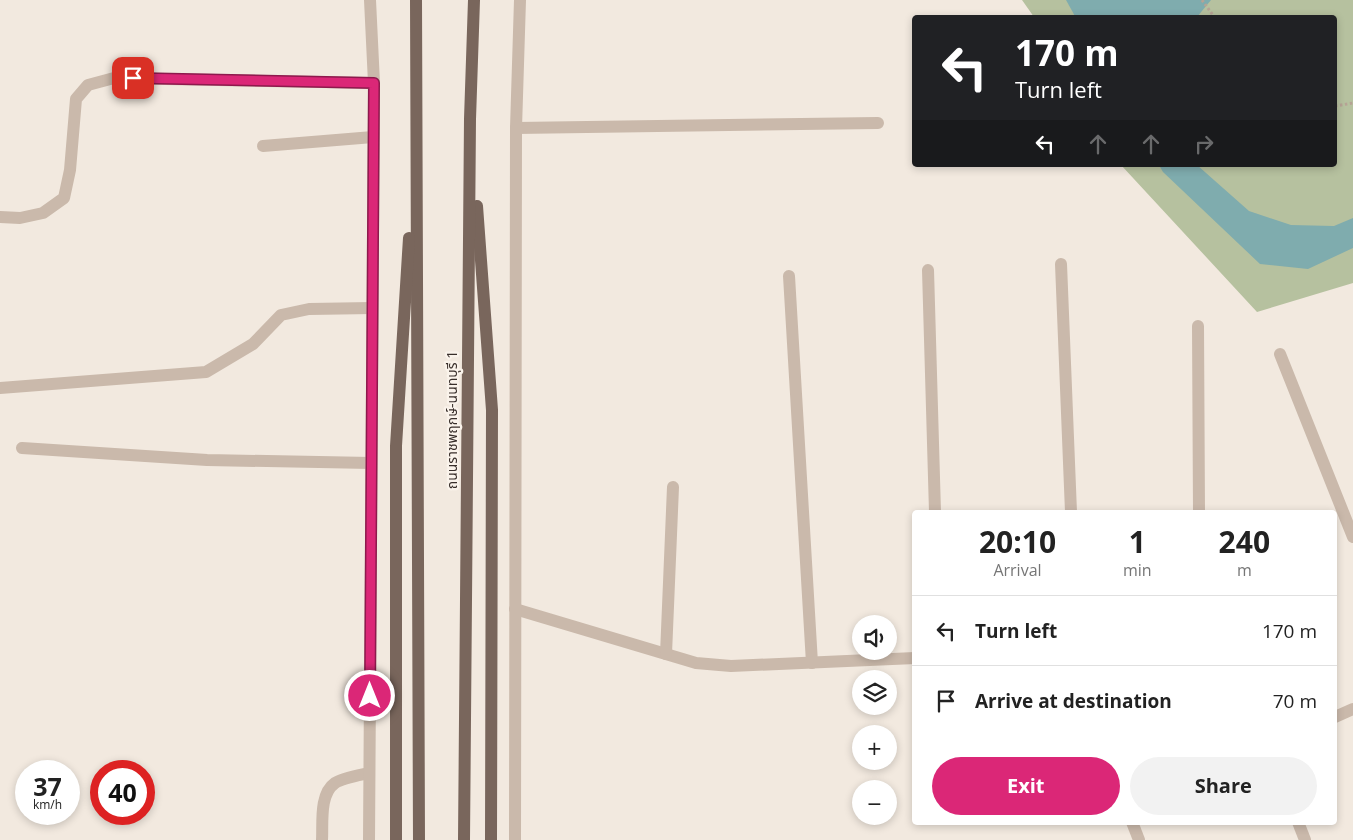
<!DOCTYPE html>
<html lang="en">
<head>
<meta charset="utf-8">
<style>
	body { margin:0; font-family:"Open Sans","Noto Sans Thai",sans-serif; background:#f2f2f2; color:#222; height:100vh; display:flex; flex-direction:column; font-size:19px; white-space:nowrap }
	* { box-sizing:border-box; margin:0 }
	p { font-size:16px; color:#767676 }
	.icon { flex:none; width:28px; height:28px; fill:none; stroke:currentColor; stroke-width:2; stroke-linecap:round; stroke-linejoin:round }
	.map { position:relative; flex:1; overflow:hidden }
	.side { position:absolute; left:912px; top:510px; width:425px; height:315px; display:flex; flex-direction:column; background:#fff; border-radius:5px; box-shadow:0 2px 8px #0003 }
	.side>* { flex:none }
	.banner { position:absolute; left:912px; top:15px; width:425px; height:152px; border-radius:5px; box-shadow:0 2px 8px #0003; background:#202124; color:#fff; overflow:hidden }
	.tools { position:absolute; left:852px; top:615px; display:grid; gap:10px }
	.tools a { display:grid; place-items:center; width:45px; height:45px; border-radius:50%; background:#fff; box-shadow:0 2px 8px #0003; font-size:25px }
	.speed { position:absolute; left:15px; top:760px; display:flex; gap:10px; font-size:25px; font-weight:700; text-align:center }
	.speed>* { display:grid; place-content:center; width:65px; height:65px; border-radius:50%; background:#fff; box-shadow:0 2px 8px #0003; line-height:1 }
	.speed small { font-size:12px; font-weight:400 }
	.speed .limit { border:8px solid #d22; background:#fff; color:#111 }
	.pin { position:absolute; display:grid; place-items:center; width:42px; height:42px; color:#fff; margin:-21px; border-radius:10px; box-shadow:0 2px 8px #0006 }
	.me { position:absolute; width:55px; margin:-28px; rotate:0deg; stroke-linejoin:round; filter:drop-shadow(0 0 4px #0008) }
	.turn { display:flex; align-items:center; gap:18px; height:105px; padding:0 20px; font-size:22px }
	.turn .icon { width:65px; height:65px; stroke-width:2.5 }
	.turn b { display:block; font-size:35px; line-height:42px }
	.lanes { display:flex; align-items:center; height:48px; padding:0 20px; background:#0003; justify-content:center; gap:25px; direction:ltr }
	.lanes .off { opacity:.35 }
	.eta { display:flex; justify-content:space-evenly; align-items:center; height:85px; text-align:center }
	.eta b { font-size:30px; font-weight:700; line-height:35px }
	.button { display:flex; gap:10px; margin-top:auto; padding:10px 20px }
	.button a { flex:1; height:58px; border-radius:30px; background:#db2777; color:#fff; font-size:20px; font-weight:700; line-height:58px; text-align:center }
	.button a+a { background:#f2f2f2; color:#222 }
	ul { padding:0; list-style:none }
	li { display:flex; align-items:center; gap:15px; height:70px; padding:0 20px; border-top:1px solid #e0e0e0 }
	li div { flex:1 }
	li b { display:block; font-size:19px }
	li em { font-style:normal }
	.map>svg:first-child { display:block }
</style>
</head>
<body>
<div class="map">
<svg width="1353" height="840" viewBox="0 0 1353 840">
	<rect width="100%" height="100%" fill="#f2e9df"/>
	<path fill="#b6c19f" d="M 1022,0 L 1353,0 L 1353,283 L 1257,312 L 1121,165 L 1335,165 L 1335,18 L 1034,17 Z"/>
	<g fill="#7facae">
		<path d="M 1066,0 L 1211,0 L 1197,17 L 1076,18 Z"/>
		<path d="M 1159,165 L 1197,165 L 1249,211 L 1291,225 L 1334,226 L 1353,218 L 1353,248 L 1308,269 L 1260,264 L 1163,172 Z"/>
	</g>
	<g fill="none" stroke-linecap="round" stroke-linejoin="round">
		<g stroke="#b6a395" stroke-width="3" stroke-dasharray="2.5 2.5" stroke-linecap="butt">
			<path d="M 1202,0 L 1215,18"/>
			<path d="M 1335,106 L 1353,103"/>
		</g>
		<g stroke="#cab9ab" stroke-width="12">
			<path d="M 516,128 L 878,123"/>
			<path d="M 263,146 L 373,137"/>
			<path d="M 0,217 L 20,218 L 43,213 L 64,198 L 70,170 L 76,99 L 88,85 L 114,78 L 374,83"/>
			<path d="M 1061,264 L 1071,512"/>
			<path d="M 928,270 L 935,512"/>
			<path d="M 789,276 L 812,663"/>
			<path d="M 1198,326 L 1199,512"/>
			<path d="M 1280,354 L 1353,537"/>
			<path d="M 0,388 L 206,372 L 253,344 L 281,315 L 309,309 L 372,308"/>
			<path d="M 22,448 L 207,460 L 371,463"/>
			<path d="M 515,609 L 696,663 L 731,666 L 915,658"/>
			<path d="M 666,654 L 673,487"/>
			<path d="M 1335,717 L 1353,709"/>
			<path d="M 1132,822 L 1139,840"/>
			<path d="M 1298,822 L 1305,840"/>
			<path d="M 322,840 C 323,824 319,794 335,783 C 342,778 360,775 369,773"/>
			<path d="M 369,840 L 374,83 L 370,0"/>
			<path d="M 515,840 L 516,128 L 520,0"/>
		</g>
		<g stroke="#79665c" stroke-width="12">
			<path d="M 416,0 L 419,840"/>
			<path d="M 477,206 L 492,410 L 491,840"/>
			<path d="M 396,840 L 396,446 L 409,238"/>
			<path d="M 464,840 L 470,119 L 474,0"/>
		</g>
	</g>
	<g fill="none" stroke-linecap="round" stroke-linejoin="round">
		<defs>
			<path id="route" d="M 133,78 L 374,83 L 370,696"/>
		</defs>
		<use href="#route" stroke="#8e194d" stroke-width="12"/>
		<use href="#route" stroke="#db2777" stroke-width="9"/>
	</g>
	<g text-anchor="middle" stroke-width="4.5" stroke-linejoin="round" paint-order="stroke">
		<g font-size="14" fill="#382e2a" stroke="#faf3eb">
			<text transform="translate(452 420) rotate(-90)" y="5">ถนนราชพฤกษ์-นนทบุรี 1</text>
		</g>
	</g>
</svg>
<div class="tools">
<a><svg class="icon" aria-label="sound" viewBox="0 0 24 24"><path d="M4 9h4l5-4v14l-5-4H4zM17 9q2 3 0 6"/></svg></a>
<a><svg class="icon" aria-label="layers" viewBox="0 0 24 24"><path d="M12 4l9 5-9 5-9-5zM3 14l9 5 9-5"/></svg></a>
<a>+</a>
<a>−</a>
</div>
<div class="speed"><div>37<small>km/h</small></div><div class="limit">40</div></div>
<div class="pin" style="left:133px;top:78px;background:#d93025"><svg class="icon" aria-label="arrive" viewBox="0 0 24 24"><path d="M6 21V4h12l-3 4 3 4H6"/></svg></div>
<svg class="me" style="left:370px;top:696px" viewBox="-20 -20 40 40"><circle r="17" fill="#db2777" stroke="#fff" stroke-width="3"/><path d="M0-11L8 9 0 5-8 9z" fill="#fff"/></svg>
<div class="banner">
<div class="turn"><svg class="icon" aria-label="left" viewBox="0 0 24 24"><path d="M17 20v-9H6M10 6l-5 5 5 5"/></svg><div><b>170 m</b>Turn left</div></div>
<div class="lanes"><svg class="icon" aria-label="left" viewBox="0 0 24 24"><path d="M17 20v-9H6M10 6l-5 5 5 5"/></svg><svg class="icon off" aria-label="ahead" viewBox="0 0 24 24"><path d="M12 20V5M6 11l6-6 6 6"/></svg><svg class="icon off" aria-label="ahead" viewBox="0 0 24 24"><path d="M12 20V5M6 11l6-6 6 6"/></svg><svg class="icon off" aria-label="right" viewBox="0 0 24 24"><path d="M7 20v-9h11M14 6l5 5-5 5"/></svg></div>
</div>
<section class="side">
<div class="eta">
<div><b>20:10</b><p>Arrival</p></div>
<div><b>1</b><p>min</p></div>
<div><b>240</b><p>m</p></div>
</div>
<ul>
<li><svg class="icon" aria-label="left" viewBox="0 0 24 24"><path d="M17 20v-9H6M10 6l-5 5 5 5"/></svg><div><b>Turn left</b></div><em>170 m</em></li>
<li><svg class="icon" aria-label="arrive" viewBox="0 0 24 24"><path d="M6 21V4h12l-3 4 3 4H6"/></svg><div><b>Arrive at destination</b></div><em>70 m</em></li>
</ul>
<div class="button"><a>Exit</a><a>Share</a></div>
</section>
</div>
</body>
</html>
